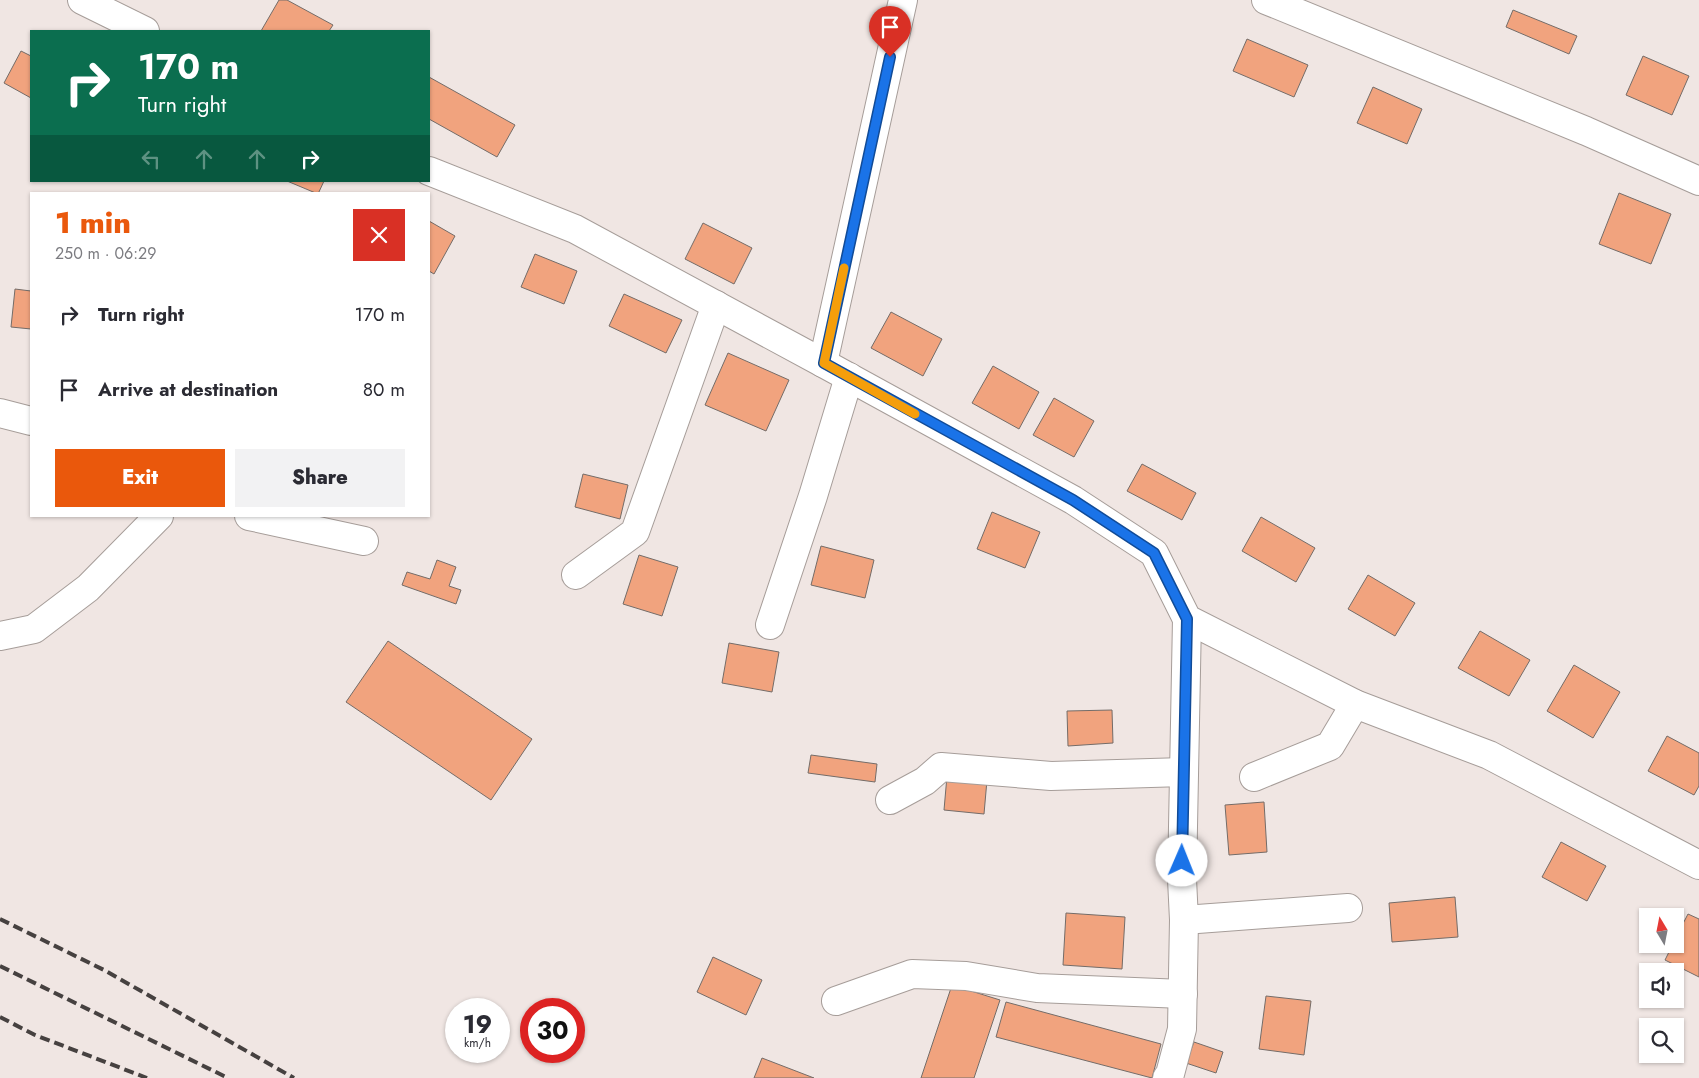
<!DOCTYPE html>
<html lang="en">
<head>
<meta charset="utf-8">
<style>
	body { margin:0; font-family:Jost,sans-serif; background:#f2f2f3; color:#2b2b33; height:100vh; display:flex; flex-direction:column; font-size:19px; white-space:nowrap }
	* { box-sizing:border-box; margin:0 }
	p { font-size:16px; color:#7c7c81 }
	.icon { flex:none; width:28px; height:28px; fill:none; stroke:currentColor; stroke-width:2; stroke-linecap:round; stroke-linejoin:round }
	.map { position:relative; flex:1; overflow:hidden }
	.sheet { position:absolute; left:30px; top:192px; width:400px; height:325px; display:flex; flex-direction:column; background:#fff; border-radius:0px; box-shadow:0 1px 4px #0004 }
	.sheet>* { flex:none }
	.hud { position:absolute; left:30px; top:30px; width:400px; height:152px; border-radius:0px; box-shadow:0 1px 4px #0004; background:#0b6e4f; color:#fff; overflow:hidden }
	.needle { width:32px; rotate:350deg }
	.buttons { position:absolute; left:1639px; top:908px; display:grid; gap:10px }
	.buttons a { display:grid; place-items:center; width:45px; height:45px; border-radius:0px; background:#fff; box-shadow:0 1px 4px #0004; font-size:25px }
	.speed { position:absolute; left:445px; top:998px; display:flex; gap:10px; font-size:25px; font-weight:700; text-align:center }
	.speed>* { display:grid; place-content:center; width:65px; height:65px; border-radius:50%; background:#fff; box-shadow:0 1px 4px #0004; line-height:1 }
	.speed small { font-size:12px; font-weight:400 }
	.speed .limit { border:8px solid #d22; background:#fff; color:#111 }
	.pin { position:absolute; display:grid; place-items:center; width:42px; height:42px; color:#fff; margin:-51px -21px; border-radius:50% 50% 50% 0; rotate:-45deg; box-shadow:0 0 5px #0007 }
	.pin .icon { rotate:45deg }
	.me { position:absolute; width:55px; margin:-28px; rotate:1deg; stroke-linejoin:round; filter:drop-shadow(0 0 4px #0008) }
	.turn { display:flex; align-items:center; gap:18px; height:105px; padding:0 25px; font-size:22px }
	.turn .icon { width:65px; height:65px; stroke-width:2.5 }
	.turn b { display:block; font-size:35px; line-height:42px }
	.lanes { display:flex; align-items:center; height:48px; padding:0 25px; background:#0003; justify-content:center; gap:25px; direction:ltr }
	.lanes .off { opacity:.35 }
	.round { display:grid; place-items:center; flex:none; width:52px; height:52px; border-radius:0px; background:#f2f2f3 }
	.summary { display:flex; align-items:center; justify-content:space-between; height:85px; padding:0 25px }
	h1 { font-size:30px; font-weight:800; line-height:38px; color:#ea580c }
	.primary-button { display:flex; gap:10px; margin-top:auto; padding:10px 25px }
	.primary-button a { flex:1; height:58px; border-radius:0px; background:#ea580c; color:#fff; font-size:20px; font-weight:800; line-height:58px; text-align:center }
	.primary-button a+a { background:#f2f2f3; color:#2b2b33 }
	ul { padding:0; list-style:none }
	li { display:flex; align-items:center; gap:15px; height:75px; padding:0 25px }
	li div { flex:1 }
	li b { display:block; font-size:19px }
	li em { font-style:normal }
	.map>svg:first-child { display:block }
</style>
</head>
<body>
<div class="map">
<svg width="1699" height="1078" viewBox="0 0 1699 1078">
	<rect width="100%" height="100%" fill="#f0e6e3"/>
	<g fill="#f1a37e" stroke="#746c68">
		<path d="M 279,0 L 287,0 L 333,25 L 329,31 L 261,31 Z"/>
		<path d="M 1513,10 L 1577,36 L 1569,54 L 1506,27 Z"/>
		<path d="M 1247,39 L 1308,65 L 1294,97 L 1233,71 Z"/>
		<path d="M 21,51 L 31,56 L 31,98 L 4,83 Z"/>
		<path d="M 1643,56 L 1689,76 L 1672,115 L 1626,95 Z"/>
		<path d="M 429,77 L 515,125 L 497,157 L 429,119 Z"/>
		<path d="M 1373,87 L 1422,109 L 1407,144 L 1357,123 Z"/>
		<path d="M 287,181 L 324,181 L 318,194 Z"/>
		<path d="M 1619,193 L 1671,214 L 1651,264 L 1599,244 Z"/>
		<path d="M 429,221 L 455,236 L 434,274 L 429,271 Z"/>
		<path d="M 703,223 L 752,248 L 734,284 L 685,259 Z"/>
		<path d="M 535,254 L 577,271 L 564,304 L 521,287 Z"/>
		<path d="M 15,289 L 31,291 L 31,329 L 11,327 Z"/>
		<path d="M 624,294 L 682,320 L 666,353 L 609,326 Z"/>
		<path d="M 891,312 L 942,339 L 923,376 L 871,348 Z"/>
		<path d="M 728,353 L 789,380 L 766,431 L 705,405 Z"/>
		<path d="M 993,366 L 1039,392 L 1019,429 L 972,403 Z"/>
		<path d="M 1054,398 L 1094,421 L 1074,457 L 1033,435 Z"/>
		<path d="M 1142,464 L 1196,493 L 1182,520 L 1127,491 Z"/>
		<path d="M 583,474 L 628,485 L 620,519 L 575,507 Z"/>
		<path d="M 992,512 L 1040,532 L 1025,568 L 977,549 Z"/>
		<path d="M 1261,517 L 1315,548 L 1296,582 L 1242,551 Z"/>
		<path d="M 821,546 L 874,560 L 865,598 L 811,585 Z"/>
		<path d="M 639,555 L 678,567 L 662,616 L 623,604 Z"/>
		<path d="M 437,560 L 456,567 L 449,586 L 461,590 L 456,604 L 402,585 L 407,572 L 430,579 Z"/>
		<path d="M 1368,575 L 1415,603 L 1395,636 L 1348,609 Z"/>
		<path d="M 1480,631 L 1530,660 L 1509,696 L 1458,668 Z"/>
		<path d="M 388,641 L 532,739 L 491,800 L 346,702 Z"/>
		<path d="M 729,643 L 779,652 L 772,692 L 722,683 Z"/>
		<path d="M 1574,665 L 1620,692 L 1593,738 L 1547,711 Z"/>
		<path d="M 1112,710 L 1113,743 L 1068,746 L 1067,711 Z"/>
		<path d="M 1667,736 L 1699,753 L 1699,786 L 1694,795 L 1648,771 Z"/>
		<path d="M 811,755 L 877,764 L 875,782 L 808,773 Z"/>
		<path d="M 947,776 L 987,780 L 984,814 L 944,810 Z"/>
		<path d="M 1264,802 L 1267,852 L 1229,855 L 1225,805 Z"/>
		<path d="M 1561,842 L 1606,866 L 1587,901 L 1542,877 Z"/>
		<path d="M 1455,897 L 1458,937 L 1392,942 L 1389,903 Z"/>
		<path d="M 1066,913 L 1125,917 L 1122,969 L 1063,965 Z"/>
		<path d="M 1688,914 L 1699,919 L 1699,977 L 1665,960 L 1673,944 L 1675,944 L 1675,939 Z"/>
		<path d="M 713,957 L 762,980 L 746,1015 L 697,992 Z"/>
		<path d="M 952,985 L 1000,1000 L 974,1078 L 921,1078 Z"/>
		<path d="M 1266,996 L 1311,1001 L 1304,1055 L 1259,1049 Z"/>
		<path d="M 1006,1002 L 1161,1044 L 1152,1078 L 996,1037 Z"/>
		<path d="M 1194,1042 L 1223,1052 L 1216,1073 L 1186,1063 Z"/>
		<path d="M 762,1058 L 814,1078 L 754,1078 Z"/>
	</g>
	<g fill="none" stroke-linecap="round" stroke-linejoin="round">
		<defs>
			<g id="minor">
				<path d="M 82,0 L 145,31"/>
				<path d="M 1266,0 L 1586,131 L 1699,181"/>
				<path d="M 429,171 L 575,229 L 823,363 L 1073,500 L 1154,553 L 1187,619 L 1355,704 L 1489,755 L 1699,865"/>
				<path d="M 823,363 L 903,0"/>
				<path d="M 0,413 L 31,421"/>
				<path d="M 249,516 L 364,541"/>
				<path d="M 576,575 L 635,532 L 716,305"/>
				<path d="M 770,625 L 813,496 L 849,377"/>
				<path d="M 0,636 L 34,629 L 88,588 L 159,516"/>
				<path d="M 1254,777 L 1330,746 L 1355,704"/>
				<path d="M 890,800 L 925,781 L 941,767 L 1051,776 L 1184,772"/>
				<path d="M 1184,920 L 1348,908"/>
				<path d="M 836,1001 L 912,974 L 966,976 L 1037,988 L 1183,994"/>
				<path d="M 1167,1078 L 1170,1074 L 1182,1029 L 1184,920 L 1182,879 L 1187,619"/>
			</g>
		</defs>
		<use href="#minor" stroke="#a69d99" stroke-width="30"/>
		<use href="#minor" stroke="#fff" stroke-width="28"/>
		<g stroke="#464140" stroke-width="4" stroke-dasharray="10 5" stroke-linecap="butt">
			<path d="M 0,919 L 104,970 L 294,1078"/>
			<path d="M 0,966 L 228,1078"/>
			<path d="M 0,1017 L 35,1035 L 147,1078"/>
		</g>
	</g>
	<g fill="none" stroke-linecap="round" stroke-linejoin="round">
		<defs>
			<path id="route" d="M 890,57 L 824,363 L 1073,500 L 1154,553 L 1187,619 L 1182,861"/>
		</defs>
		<use href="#route" stroke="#114b97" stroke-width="12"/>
		<use href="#route" stroke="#1a73e8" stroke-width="9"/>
		<path stroke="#f59e0b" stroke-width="9" d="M 844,268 L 824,363 L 915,414"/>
	</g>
</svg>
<div class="buttons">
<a><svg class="needle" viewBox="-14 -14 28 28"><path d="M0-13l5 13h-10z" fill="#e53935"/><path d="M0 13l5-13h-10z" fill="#7c7c81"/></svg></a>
<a><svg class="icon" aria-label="sound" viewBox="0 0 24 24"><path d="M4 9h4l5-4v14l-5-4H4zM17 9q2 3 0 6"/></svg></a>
<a><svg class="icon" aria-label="search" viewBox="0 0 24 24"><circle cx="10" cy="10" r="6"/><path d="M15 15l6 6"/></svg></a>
</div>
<div class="speed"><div>19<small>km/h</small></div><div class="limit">30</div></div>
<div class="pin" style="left:890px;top:57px;background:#d93025"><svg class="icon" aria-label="arrive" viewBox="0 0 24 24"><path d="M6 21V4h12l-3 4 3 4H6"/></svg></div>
<svg class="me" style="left:1182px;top:861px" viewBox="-20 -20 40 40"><circle r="19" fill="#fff"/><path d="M0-13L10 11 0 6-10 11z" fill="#1a73e8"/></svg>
<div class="hud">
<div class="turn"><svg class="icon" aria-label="right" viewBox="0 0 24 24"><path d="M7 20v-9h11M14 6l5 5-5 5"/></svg><div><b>170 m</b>Turn right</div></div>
<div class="lanes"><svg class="icon off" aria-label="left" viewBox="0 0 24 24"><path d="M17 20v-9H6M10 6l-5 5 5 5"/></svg><svg class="icon off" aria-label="ahead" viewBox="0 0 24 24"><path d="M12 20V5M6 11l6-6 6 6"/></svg><svg class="icon off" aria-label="ahead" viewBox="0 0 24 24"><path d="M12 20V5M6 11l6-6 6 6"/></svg><svg class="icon" aria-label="right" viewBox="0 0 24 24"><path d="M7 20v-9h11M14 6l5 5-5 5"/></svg></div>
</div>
<section class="sheet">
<div class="summary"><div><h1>1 min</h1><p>250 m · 06:29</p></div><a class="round" style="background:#d93025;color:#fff"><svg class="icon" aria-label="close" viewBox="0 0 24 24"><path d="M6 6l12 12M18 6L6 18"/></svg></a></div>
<ul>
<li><svg class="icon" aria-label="right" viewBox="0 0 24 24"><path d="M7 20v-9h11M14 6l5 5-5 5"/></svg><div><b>Turn right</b></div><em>170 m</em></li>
<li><svg class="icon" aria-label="arrive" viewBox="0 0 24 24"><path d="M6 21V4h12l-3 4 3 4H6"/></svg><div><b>Arrive at destination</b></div><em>80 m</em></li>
</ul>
<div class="primary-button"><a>Exit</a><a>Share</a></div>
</section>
</div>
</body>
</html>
